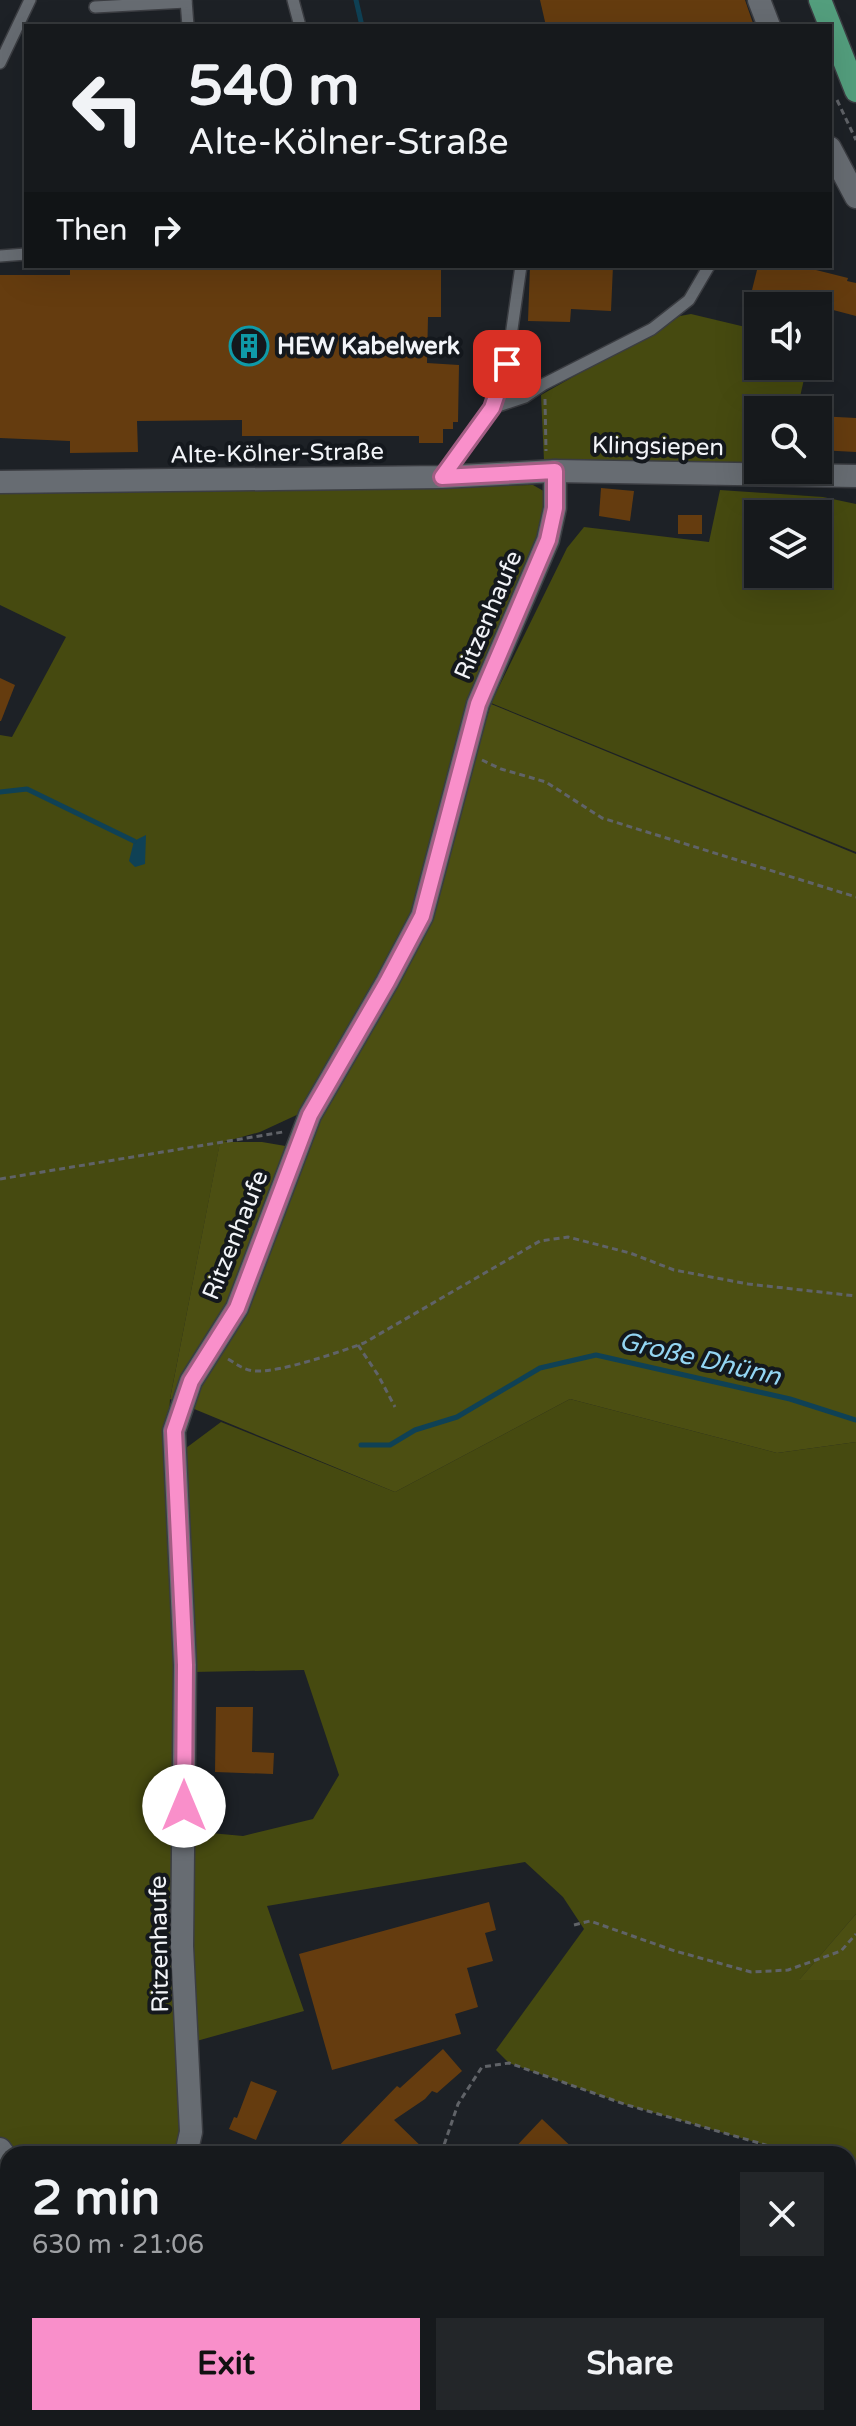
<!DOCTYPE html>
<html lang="en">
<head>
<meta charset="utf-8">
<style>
	body { margin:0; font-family:"Varela Round",sans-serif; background:#232629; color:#f1f3f6; height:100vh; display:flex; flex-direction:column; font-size:30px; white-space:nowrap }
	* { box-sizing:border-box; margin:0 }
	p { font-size:26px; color:#9ea0a3 }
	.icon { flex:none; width:44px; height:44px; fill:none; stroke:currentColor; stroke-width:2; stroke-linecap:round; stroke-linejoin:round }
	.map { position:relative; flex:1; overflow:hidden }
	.sheet { position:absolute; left:0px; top:2146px; width:856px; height:280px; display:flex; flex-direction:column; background:#16191c; border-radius:24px 24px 0 0; box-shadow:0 8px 32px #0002,0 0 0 2px #35383b }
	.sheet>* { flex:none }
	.hud { position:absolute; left:24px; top:24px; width:808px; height:244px; border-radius:0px; box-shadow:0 8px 32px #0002,0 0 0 2px #35383b; background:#16191c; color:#f1f3f6; overflow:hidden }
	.tools { position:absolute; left:744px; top:292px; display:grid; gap:16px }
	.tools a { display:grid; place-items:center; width:88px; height:88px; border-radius:0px; background:#16191c; box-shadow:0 8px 32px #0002,0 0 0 2px #35383b; font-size:40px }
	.pin { position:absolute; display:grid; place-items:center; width:68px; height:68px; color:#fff; margin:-34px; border-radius:16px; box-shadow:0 4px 12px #0006 }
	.me { position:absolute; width:88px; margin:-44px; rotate:0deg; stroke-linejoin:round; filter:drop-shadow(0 0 6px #0008) }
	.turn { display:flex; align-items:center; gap:28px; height:168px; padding:0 32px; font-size:36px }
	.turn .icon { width:104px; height:104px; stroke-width:2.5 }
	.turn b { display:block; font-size:56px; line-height:68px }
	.then { display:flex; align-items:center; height:76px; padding:0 32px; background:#0003; gap:16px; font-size:30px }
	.round { display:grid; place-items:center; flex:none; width:84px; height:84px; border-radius:0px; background:#232629 }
	.overview { display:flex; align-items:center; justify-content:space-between; height:136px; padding:0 32px }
	h1 { font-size:48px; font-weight:800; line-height:60px }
	.primary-button { display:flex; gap:16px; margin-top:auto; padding:16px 32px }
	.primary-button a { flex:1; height:92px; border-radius:0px; background:#f98fca; color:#111; font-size:32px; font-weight:800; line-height:92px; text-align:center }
	.primary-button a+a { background:#232629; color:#f1f3f6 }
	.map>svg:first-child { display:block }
</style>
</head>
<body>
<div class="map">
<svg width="856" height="2426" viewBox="0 0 856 2426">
	<rect width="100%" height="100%" fill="#1d2126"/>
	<g fill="#464a10" fill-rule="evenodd">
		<path d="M 691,314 L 758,330 L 758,366 L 807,366 L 797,410 L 758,410 L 758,462 L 544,461 L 541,395 L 680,316 Z"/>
		<path d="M 533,485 L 547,493 L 540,539 L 414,913 L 301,1113 L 260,1132 L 220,1143 L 170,1399 L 168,1434 L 177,1665 L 183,2128 L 178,2154 L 12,2154 L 0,2138 L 0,735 L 12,737 L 66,637 L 0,605 L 0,494 Z"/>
		<path d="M 720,490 L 823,497 L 856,504 L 856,852 L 491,703 L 567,548 L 584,527 L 709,542 ZM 818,514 L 818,574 L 758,574 L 758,514 Z"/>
		<path d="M 570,1399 L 777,1453 L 856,1442 L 856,1914 L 800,1979 L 856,1980 L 856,2426 L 479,2426 L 480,2418 L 848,2418 L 848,2154 L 797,2154 L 627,2105 L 509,2063 L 496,2050 L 584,1929 L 563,1897 L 525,1862 L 267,1906 L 304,2011 L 193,2042 L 189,1831 L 243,1836 L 313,1819 L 339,1775 L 304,1670 L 192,1672 L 182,1451 L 221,1422 L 395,1492 Z"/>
	</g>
	<g fill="#4c4f12">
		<path d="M 491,704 L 856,854 L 856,1442 L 777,1453 L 570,1399 L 395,1492 L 170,1399 L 220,1142 L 262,1142 L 303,1149 L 313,1116 L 397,987 L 430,922 L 446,869 L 454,824 Z"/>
		<path d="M 856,1914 L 856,1980 L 799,1980 Z"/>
	</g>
	<path fill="#0f4155" d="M 146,835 L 145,864 L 135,867 L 129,861 L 134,841 Z"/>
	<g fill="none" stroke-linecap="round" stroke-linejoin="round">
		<g stroke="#0f4155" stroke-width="5">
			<path d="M 356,0 L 362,26"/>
			<path d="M 0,792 L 27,789 L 134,841"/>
			<path d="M 361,1445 L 390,1445 L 415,1430 L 457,1417 L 540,1368 L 596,1355 L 790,1399 L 856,1420"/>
		</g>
	</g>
	<g fill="#653c0f">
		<path d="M 540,0 L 745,0 L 754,26 L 546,26 Z"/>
		<path d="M 70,266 L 441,266 L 441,317 L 428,317 L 427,363 L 459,365 L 458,422 L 453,422 L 453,429 L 443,429 L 443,443 L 419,443 L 419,436 L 242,436 L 242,420 L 137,421 L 138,452 L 70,453 L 70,441 L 0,438 L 0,275 L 70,275 Z"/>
		<path d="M 530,266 L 613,266 L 611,311 L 571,309 L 570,322 L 528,321 Z"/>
		<path d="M 758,266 L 800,266 L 848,278 L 847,281 L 856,283 L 856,316 L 818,306 L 785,306 L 750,298 Z"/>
		<path d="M 818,416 L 856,418 L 856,452 L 818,450 Z"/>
		<path d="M 601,488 L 634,491 L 630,521 L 599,516 Z"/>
		<rect x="678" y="515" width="24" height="19"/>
		<path d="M 0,678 L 15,685 L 1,721 L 0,721 Z"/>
		<path d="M 216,1707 L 253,1707 L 252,1752 L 274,1753 L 273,1774 L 215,1772 Z"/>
		<path d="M 489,1902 L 496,1930 L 485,1933 L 493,1961 L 467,1968 L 478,2007 L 455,2014 L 461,2034 L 332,2070 L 299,1954 Z"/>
		<path d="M 443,2049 L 462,2071 L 437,2093 L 432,2091 L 425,2099 L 394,2120 L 429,2154 L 331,2154 L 397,2086 L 400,2088 Z"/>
		<path d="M 251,2081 L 277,2091 L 256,2140 L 229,2129 L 234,2117 L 237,2118 Z"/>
		<path d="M 542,2119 L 579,2154 L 509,2154 Z"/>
	</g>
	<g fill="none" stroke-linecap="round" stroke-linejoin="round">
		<defs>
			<g id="service">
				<path d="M 186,0 L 188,26"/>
				<path d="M 293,0 L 300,26"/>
				<path d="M 95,7 L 186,2"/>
				<path d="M 0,63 L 30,0"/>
				<path d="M 0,256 L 26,254"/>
				<path d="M 492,408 L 525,397 L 544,384 L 652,329 L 689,300 L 709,266"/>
				<path d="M 443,477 L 492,408 L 507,364 L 521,266"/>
				<path d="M 379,2426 L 379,2418"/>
			</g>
			<g id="minor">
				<path d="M 759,0 L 769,26"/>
				<path d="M 830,148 L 856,197"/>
				<path d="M 0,482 L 442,477 L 555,471 L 856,476"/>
				<path d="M 0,2149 L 8,2160"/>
				<path d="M 186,2154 L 191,2132 L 182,1946 L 185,1665 L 174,1431 L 191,1381 L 237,1308 L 310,1115 L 387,982 L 422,916 L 478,704 L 548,540 L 555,508 L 555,471"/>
				<path d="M 162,2418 L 166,2426"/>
			</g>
			<path id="primary" d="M 820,0 L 856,91"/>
		</defs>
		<use href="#service" stroke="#3b3d42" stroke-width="14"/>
		<use href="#minor" stroke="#3b3d42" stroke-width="25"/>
		<use href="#primary" stroke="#3b3d42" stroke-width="25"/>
		<g stroke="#606368" stroke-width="3" stroke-dasharray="6 4" stroke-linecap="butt">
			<path d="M 837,100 L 856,140"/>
			<path d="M 545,399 L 546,451"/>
			<path d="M 482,760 L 501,769 L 546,782 L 602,818 L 856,897"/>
			<path d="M 0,1179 L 283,1132"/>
			<path d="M 358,1345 L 378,1375 L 395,1407"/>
			<path d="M 228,1359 C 238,1365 245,1371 257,1371 C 281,1372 340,1352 364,1343 L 540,1241 L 568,1237 L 630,1253 L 674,1270 L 748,1284 L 856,1296"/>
			<path d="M 574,1925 L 590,1921 L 675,1951 L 751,1972 L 788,1970 L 841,1951 L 856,1934"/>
			<path d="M 441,2154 L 458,2104 L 482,2067 L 509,2063 L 627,2105 L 797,2154"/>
			<path d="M 848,2170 L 856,2172"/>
		</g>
		<use href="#service" stroke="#676c72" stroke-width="11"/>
		<use href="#minor" stroke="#676c72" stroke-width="22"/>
		<use href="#primary" stroke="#539e7d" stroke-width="22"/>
	</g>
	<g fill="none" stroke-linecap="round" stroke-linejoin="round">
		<defs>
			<path id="route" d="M 184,1806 L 185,1665 L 174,1431 L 191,1381 L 237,1308 L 310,1115 L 387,982 L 422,916 L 478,704 L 548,540 L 555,508 L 555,471 L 442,477 L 492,408 L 507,364"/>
		</defs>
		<use href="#route" stroke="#a25d83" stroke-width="20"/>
		<use href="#route" stroke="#f98fca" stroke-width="14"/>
	</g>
	<defs>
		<symbol id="building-ring" viewBox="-11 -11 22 22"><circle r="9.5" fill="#14181d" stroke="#0f9aa8" stroke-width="1.5"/><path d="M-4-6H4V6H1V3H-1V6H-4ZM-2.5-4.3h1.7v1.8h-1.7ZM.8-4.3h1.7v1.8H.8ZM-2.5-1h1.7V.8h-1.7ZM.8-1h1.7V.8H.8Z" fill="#0f9aa8"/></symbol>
	</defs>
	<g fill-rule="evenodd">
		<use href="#building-ring" x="227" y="324" width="44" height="44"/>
	</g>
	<g text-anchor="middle" stroke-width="8" stroke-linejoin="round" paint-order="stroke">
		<g font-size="24" font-weight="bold" fill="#f2f4f8" stroke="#14181d" text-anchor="start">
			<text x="277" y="354">HEW Kabelwerk</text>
		</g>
		<g font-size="24" fill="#f2f4f8" stroke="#14181d">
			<text transform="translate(658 446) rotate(1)" y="8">Klingsiepen</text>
			<text transform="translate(277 453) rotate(-1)" y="8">Alte-Kölner-Straße</text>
			<text transform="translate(488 615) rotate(-67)" y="8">Ritzenhaufe</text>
			<text transform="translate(235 1235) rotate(-68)" y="8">Ritzenhaufe</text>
			<text transform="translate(159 1944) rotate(-91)" y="8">Ritzenhaufe</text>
		</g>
		<g font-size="26" font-style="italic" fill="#93d5f3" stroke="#14181d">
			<text transform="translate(700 1358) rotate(13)" y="9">Große Dhünn</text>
		</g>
	</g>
</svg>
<div class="tools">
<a><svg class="icon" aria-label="sound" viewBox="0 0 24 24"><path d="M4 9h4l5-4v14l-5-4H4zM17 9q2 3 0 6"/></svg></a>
<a><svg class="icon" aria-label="search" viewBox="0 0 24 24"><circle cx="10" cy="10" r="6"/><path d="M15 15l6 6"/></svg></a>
<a><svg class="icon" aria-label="layers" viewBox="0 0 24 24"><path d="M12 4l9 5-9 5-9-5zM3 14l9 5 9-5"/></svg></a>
</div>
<div class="pin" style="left:507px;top:364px;background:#d93025"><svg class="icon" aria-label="arrive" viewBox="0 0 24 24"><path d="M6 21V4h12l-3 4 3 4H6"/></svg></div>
<svg class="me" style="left:184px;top:1806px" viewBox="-20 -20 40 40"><circle r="19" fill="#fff"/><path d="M0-13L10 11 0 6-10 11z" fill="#f98fca"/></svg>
<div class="hud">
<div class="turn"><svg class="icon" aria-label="left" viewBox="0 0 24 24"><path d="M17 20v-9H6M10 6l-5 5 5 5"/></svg><div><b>540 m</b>Alte-Kölner-Straße</div></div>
<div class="then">Then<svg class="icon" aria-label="right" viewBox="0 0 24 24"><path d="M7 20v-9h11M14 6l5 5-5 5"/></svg></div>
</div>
<section class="sheet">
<div class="overview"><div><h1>2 min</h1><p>630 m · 21:06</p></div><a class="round"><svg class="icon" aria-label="close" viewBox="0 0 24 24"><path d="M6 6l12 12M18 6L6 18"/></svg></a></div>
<div class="primary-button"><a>Exit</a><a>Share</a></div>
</section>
</div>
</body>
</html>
